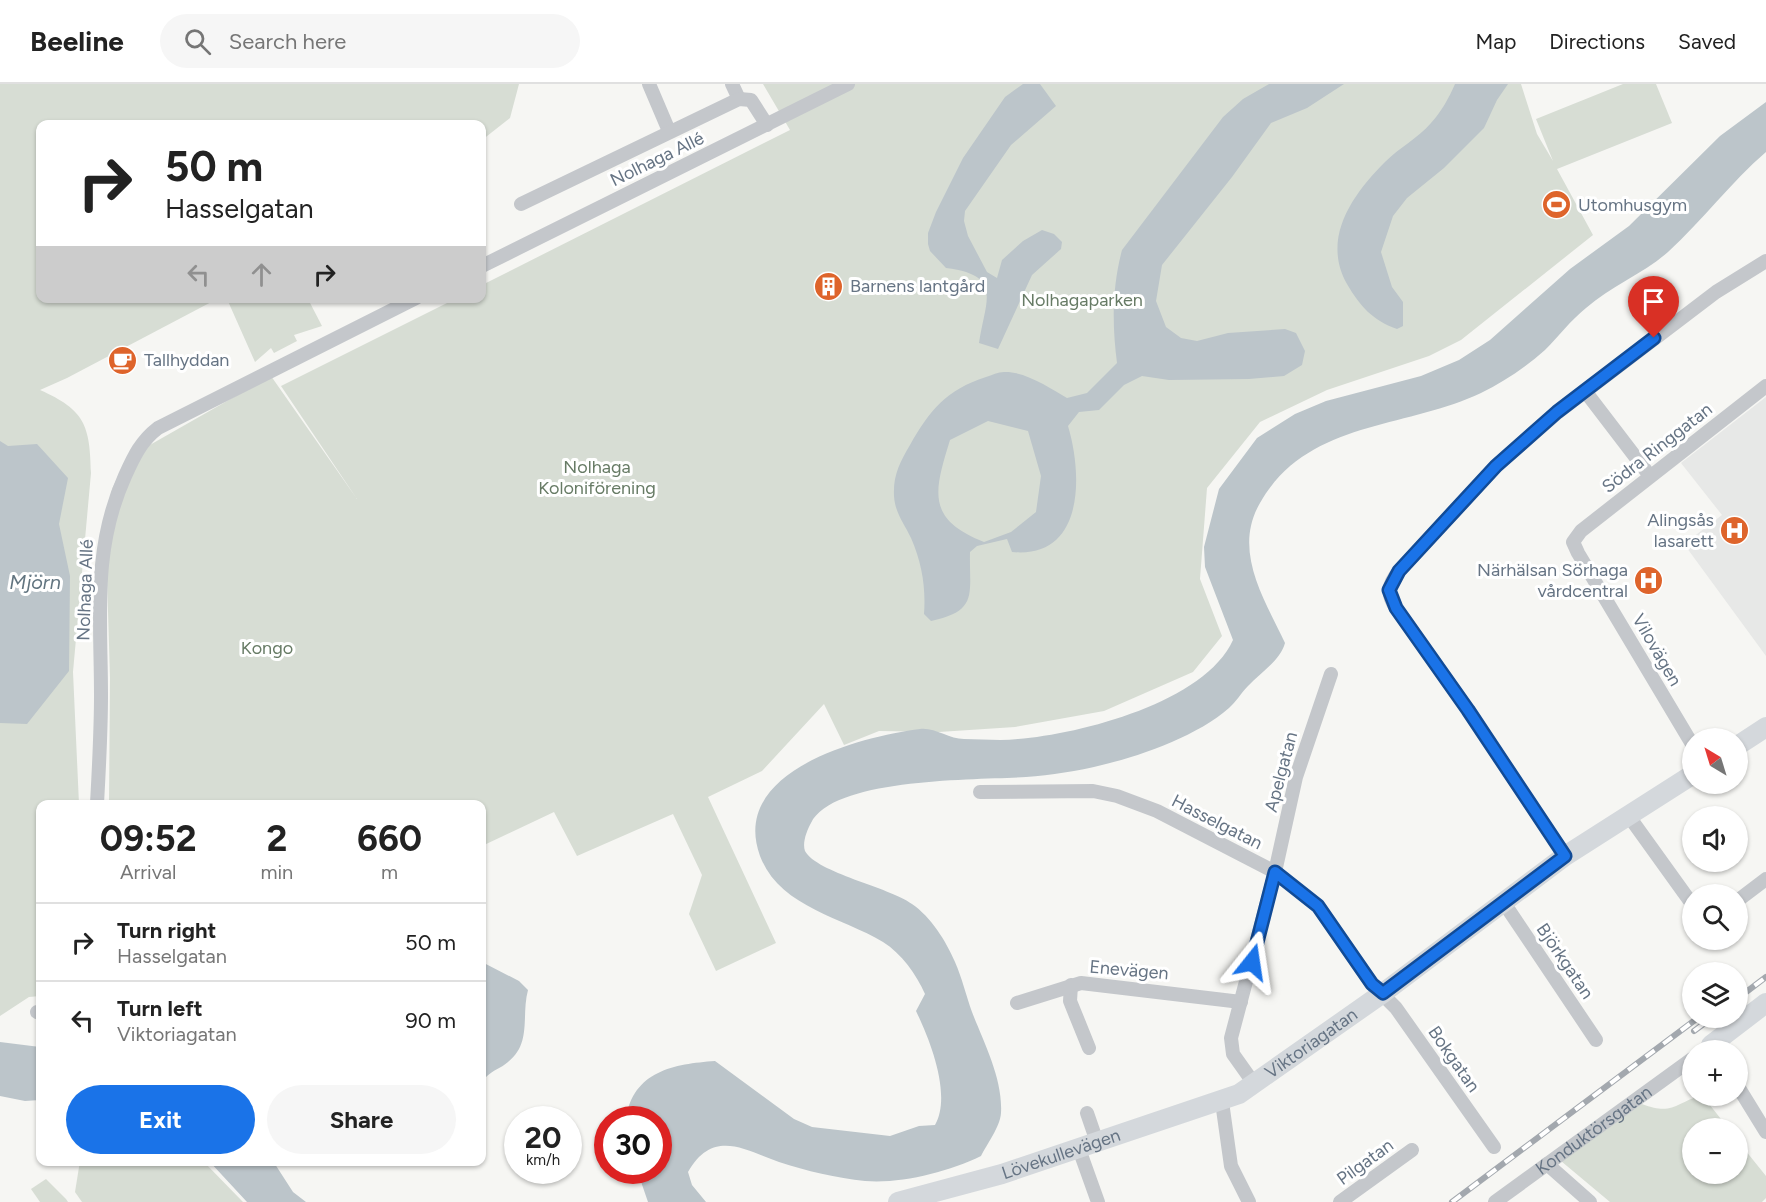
<!DOCTYPE html>
<html lang="en">
<head>
<meta charset="utf-8">
<style>
	body { margin:0; font-family:Figtree,sans-serif; background:#f6f6f6; color:#222; height:100vh; display:flex; flex-direction:column; font-size:22px; white-space:nowrap }
	* { box-sizing:border-box; margin:0 }
	p { font-size:20px; color:#767676 }
	.icon { flex:none; width:33px; height:33px; fill:none; stroke:currentColor; stroke-width:2; stroke-linecap:round; stroke-linejoin:round }
	.map { position:relative; flex:1; overflow:hidden }
	.side { position:absolute; left:36px; top:716px; width:450px; height:366px; display:flex; flex-direction:column; background:#fff; border-radius:12px; box-shadow:0 2px 4px #0004 }
	.side>* { flex:none }
	.hud { position:absolute; left:36px; top:36px; width:450px; height:183px; border-radius:12px; box-shadow:0 2px 4px #0004; background:#fff; color:#222; overflow:hidden }
	.needle { width:39px; rotate:322deg }
	.buttons { position:absolute; left:1682px; top:644px; display:grid; gap:12px }
	.buttons a { display:grid; place-items:center; width:66px; height:66px; border-radius:50%; background:#fff; box-shadow:0 2px 4px #0004; font-size:30px }
	.speed { position:absolute; left:504px; top:1022px; display:flex; gap:12px; font-size:30px; font-weight:700; text-align:center }
	.speed>* { display:grid; place-content:center; width:78px; height:78px; border-radius:50%; background:#fff; box-shadow:0 2px 4px #0004; line-height:1 }
	.speed small { font-size:15px; font-weight:400 }
	.speed .limit { border:9px solid #d22; background:#fff; color:#111 }
	.pin { position:absolute; display:grid; place-items:center; width:51px; height:51px; color:#fff; margin:-62px -26px; border-radius:50% 50% 50% 0; rotate:-45deg; box-shadow:0 0 6px #0007 }
	.pin .icon { rotate:45deg }
	.me { position:absolute; width:66px; margin:-33px; rotate:15deg; stroke-linejoin:round; filter:drop-shadow(0 0 4px #0008) }
	.turn { display:flex; align-items:center; gap:21px; height:126px; padding:0 30px; font-size:27px }
	.turn .icon { width:78px; height:78px; stroke-width:2.5 }
	.turn b { display:block; font-size:42px; line-height:51px }
	.lanes { display:flex; align-items:center; height:57px; padding:0 30px; background:#0003; justify-content:center; gap:30px; direction:ltr }
	.lanes .off { opacity:.35 }
	.eta { display:flex; justify-content:space-evenly; align-items:center; height:102px; text-align:center }
	.eta b { font-size:36px; font-weight:700; line-height:42px }
	.cta { display:flex; gap:12px; margin-top:auto; padding:12px 30px }
	.cta a { flex:1; height:69px; border-radius:36px; background:#1a73e8; color:#fff; font-size:24px; font-weight:700; line-height:69px; text-align:center }
	.cta a+a { background:#f6f6f6; color:#222 }
	ul { padding:0; list-style:none }
	li { display:flex; align-items:center; gap:18px; height:78px; padding:0 30px; border-top:2px solid #e0e0e0 }
	li div { flex:1 }
	li b { display:block; font-size:22px }
	li em { font-style:normal }
	header { display:flex; align-items:center; gap:36px; box-sizing:border-box; height:84px; padding:0 30px; background:#fff; border-bottom:2px solid #e0e0e0 }
	header strong { font-size:28px }
	nav { display:flex; gap:33px; margin-inline-start:auto; font-size:21px }
	.search { width:420px; height:54px; background:#f6f6f6; display:flex; align-items:center; gap:15px; box-sizing:border-box; padding:0 21px; border-radius:33px; color:#767676; font-size:22px }
	.map>svg:first-child { display:block }
</style>
</head>
<body>
<header>
<strong>Beeline</strong>
<div class="search"><svg class="icon" aria-label="search" viewBox="0 0 24 24"><circle cx="10" cy="10" r="6"/><path d="M15 15l6 6"/></svg>Search here</div>
<nav><a>Map</a><a>Directions</a><a>Saved</a></nav>
</header>
<div class="map">
<svg width="1766" height="1118" viewBox="0 0 1766 1118">
	<rect width="100%" height="100%" fill="#f6f6f3"/>
	<path fill="#e7e8e7" d="M 1766,313 L 1766,572 L 1684,460 L 1722,431 L 1681,379 Z"/>
	<g fill="#d7ddd4">
		<path d="M 0,0 L 519,0 L 510,34 L 482,56 L 482,40 L 40,40 L 40,214 L 217,215 L 67,294 L 40,306 C 85,326 90,341 91,389 L 73,588 L 79,720 L 40,720 L 40,912 L 29,913 L 0,932 Z"/>
		<path d="M 763,0 L 1521,0 L 1537,50 L 1553,77 L 1536,35 L 1623,0 L 1656,0 L 1672,39 L 1557,85 L 1593,151 L 1461,256 L 1429,272 L 1327,306 L 1260,338 L 1207,404 L 1200,495 L 1222,552 L 1193,588 L 1104,627 L 1015,643 L 939,648 L 879,647 L 844,661 L 824,620 L 762,687 L 708,713 L 776,859 L 716,887 L 689,830 L 702,791 L 673,730 L 577,772 L 554,728 L 482,762 L 482,720 L 109,720 L 110,594 L 106,460 L 111,435 L 112,405 L 122,384 L 134,370 L 271,292 L 357,415 L 281,302 L 455,215 L 482,214 L 482,201 L 790,46 Z"/>
		<path d="M 227,215 L 308,215 L 322,242 L 294,251 L 297,257 L 274,269 L 271,264 L 255,278 Z"/>
		<path d="M 1702,1011 L 1728,1044 L 1692,1044 L 1692,1089 L 1737,1089 L 1737,1056 L 1766,1092 L 1766,1114 L 1762,1118 L 1610,1118 L 1561,1077 L 1642,1020 C 1673,1032 1675,1019 1702,1011 Z"/>
		<path d="M 80,1077 L 203,1077 L 243,1118 L 82,1118 L 75,1108 Z"/>
		<path d="M 46,1095 L 66,1115 L 68,1118 L 40,1118 L 31,1105 Z"/>
	</g>
	<g fill="#bcc5ca" fill-rule="evenodd">
		<path d="M 1023,0 L 1040,0 L 1056,22 L 1011,61 L 965,127 L 964,137 L 968,152 L 987,188 L 997,194 L 1002,176 L 1023,157 L 1042,146 L 1054,150 L 1062,158 L 1061,165 L 1032,191 L 998,265 L 979,259 C 985,217 1004,191 946,184 L 930,167 L 928,160 L 928,149 L 936,128 L 963,74 L 1005,13 Z"/>
		<path d="M 1269,0 L 1344,0 L 1307,24 L 1271,39 L 1232,93 L 1162,181 L 1156,217 L 1166,243 L 1181,254 L 1197,257 L 1228,249 L 1285,245 L 1296,249 L 1305,267 L 1302,281 L 1284,292 L 1249,295 L 1169,296 L 1142,292 L 1124,301 L 1099,326 L 1079,328 L 1068,342 C 1083,392 1084,475 1012,468 L 1007,455 L 977,462 L 970,468 C 969,510 979,527 931,537 L 924,530 C 926,504 922,479 911,454 C 904,439 895,429 894,412 C 893,391 900,378 910,361 C 930,326 946,306 986,293 C 992,291 998,288 1004,288 C 1025,287 1050,304 1067,314 L 1087,309 L 1117,279 C 1112,240 1112,204 1122,166 L 1223,33 L 1243,15 ZM 988,337 L 1028,347 L 1041,392 L 1036,428 L 1011,448 L 984,458 C 926,435 934,408 950,356 Z"/>
		<path d="M 1455,0 L 1508,0 L 1497,16 L 1484,44 L 1444,84 L 1407,114 L 1393,132 L 1381,168 L 1392,203 L 1403,218 L 1403,242 L 1397,245 C 1372,236 1360,222 1347,200 C 1321,154 1353,110 1385,78 C 1399,64 1418,54 1431,39 C 1441,28 1449,14 1455,0 Z"/>
		<path d="M 1766,18 L 1766,68 C 1731,98 1703,136 1668,168 C 1643,190 1611,202 1586,224 C 1571,236 1559,252 1545,266 C 1526,283 1504,298 1481,309 C 1406,345 1307,336 1260,419 C 1232,467 1265,516 1285,559 C 1280,577 1260,589 1248,602 C 1241,609 1236,618 1229,624 C 1199,651 1141,672 1102,681 C 1078,687 1051,691 1026,693 C 979,696 833,693 811,739 C 807,746 802,759 805,767 C 817,789 889,803 912,820 C 931,833 946,857 955,878 C 962,894 966,911 972,928 C 984,959 1003,995 1001,1029 C 1000,1043 987,1060 981,1072 C 948,1088 901,1100 865,1097 C 837,1094 806,1087 779,1078 C 743,1065 713,1045 688,1088 L 692,1101 L 706,1118 L 648,1118 L 637,1086 L 658,1086 L 658,1035 L 626,1035 C 633,987 674,980 715,977 L 794,1035 L 812,1043 L 890,1052 L 919,1042 L 935,1041 C 952,1011 930,956 916,927 L 925,910 C 916,890 902,870 883,858 C 841,833 779,823 760,772 C 729,687 859,653 920,645 C 934,643 949,655 964,655 C 982,655 1001,657 1018,655 C 1081,650 1205,618 1233,556 L 1205,483 L 1204,463 L 1219,405 L 1257,354 L 1295,330 L 1326,317 L 1421,292 L 1459,276 L 1490,256 L 1570,185 L 1629,142 L 1720,52 Z"/>
		<path d="M 0,357 L 8,362 L 37,360 L 68,394 L 59,440 L 70,492 L 69,587 L 27,640 L 0,639 Z"/>
		<path d="M 482,878 L 519,897 L 528,906 C 521,932 532,959 508,978 C 500,985 494,985 485,994 L 482,993 Z"/>
		<path d="M 0,958 L 40,963 L 40,1016 L 25,1017 L 0,1012 Z"/>
		<path d="M 209,1077 L 273,1077 L 293,1108 L 306,1118 L 247,1118 Z"/>
	</g>
	<g fill="none" stroke-linecap="round" stroke-linejoin="round">
		<g stroke="#c4c7cb" stroke-width="14">
			<path d="M 649,0 L 669,47"/>
			<path d="M 732,0 L 739,15"/>
			<path d="M 521,120 L 739,15 L 751,16 L 767,41"/>
			<path d="M 482,182 L 848,0"/>
			<path d="M 1585,307 L 1650,392"/>
			<path d="M 1692,660 L 1578,469 L 1573,458 L 1581,447 L 1766,302"/>
			<path d="M 980,708 L 1093,707 L 1117,712 L 1157,727 L 1275,788 L 1318,822 L 1372,900 L 1396,924 L 1494,1063"/>
			<path d="M 97,720 C 99,684 101,647 101,611 C 101,533 92,465 125,392 C 134,372 141,357 158,344 L 416,214"/>
			<path d="M 1628,731 L 1692,820"/>
			<path d="M 1565,772 L 1468,626 L 1396,524 C 1386,510 1388,500 1399,487 L 1496,382 L 1557,329 L 1716,208 L 1766,177"/>
			<path d="M 1737,817 L 1766,795"/>
			<path d="M 1504,819 L 1596,956"/>
			<path d="M 1071,901 L 1070,917 L 1089,964"/>
			<path d="M 1017,919 L 1081,899 L 1241,918"/>
			<path d="M 37,928 L 40,929"/>
			<path d="M 1255,1001 L 1233,970 L 1231,954 L 1275,788 L 1296,693 L 1331,590"/>
			<path d="M 1737,1001 L 1766,1048"/>
			<path d="M 1222,1018 L 1231,1082 L 1249,1118"/>
			<path d="M 1087,1029 L 1097,1058"/>
			<path d="M 1079,1065 L 1098,1118"/>
			<path d="M 1547,1080 L 1590,1118"/>
			<path d="M 1340,1118 L 1412,1066"/>
			<path id="s1" d="M 1495,1118 L 1692,975"/>
		</g>
		<g stroke="#d4d8dc" stroke-width="20">
			<path d="M 1737,662 L 1766,643"/>
			<path d="M 1711,961 L 1766,919"/>
			<path id="s2" d="M 898,1118 L 1002,1090 L 1239,1010 L 1383,909 L 1565,772 L 1692,691"/>
		</g>
		<defs>
			<g id="rail">
				<path d="M 1737,915 L 1766,893"/>
				<path d="M 1694,947 L 1713,933"/>
				<path d="M 1452,1118 L 1699,933"/>
			</g>
		</defs>
		<use href="#rail" stroke="#a3a8ae" stroke-width="6"/>
		<use href="#rail" stroke="#fff" stroke-width="4" stroke-dasharray="11" stroke-linecap="butt"/>
	</g>
	<g fill="none" stroke-linecap="round" stroke-linejoin="round">
		<defs>
			<path id="route" d="M 1252,878 L 1275,788 L 1318,822 L 1372,900 L 1383,909 L 1565,772 L 1468,626 L 1396,524 L 1389,506 L 1399,487 L 1496,382 L 1557,328 L 1654,254"/>
		</defs>
		<use href="#route" stroke="#114b97" stroke-width="15"/>
		<use href="#route" stroke="#1a73e8" stroke-width="10"/>
	</g>
	<defs>
		<symbol id="stadium-disc" viewBox="-11 -11 22 22"><circle r="9.5" fill="#de642b" stroke="#fff"/><path d="M0-5a6.5 5 0 1 0 0 10a6.5 5 0 1 0 0-10ZM-3.5-1.8h7v3.6h-7Z" fill="#fff"/></symbol>
		<symbol id="building-disc" viewBox="-11 -11 22 22"><circle r="9.5" fill="#de642b" stroke="#fff"/><path d="M-4-6H4V6H1V3H-1V6H-4ZM-2.5-4.3h1.7v1.8h-1.7ZM.8-4.3h1.7v1.8H.8ZM-2.5-1h1.7V.8h-1.7ZM.8-1h1.7V.8H.8Z" fill="#fff"/></symbol>
		<symbol id="cafe-disc" viewBox="-11 -11 22 22"><circle r="9.5" fill="#de642b" stroke="#fff"/><path d="M-5.5-4.5H6V0H3Q3 3.5 0 3.5H-2.5Q-5.5 3.5-5.5 0ZM3-3.2v2h1.7v-2ZM-6 4.5H4V6H-6Z" fill="#fff"/></symbol>
		<symbol id="hospital-disc" viewBox="-11 -11 22 22"><circle r="9.5" fill="#de642b" stroke="#fff"/><path d="M-5-5h3v3.5h4V-5h3V5h-3V1.5h-4V5h-3Z" fill="#fff"/></symbol>
	</defs>
	<g fill-rule="evenodd">
		<use href="#stadium-disc" x="1540" y="104" width="33" height="33"/>
		<use href="#building-disc" x="812" y="186" width="33" height="33"/>
		<use href="#cafe-disc" x="106" y="260" width="33" height="33"/>
		<use href="#hospital-disc" x="1718" y="430" width="33" height="33"/>
		<use href="#hospital-disc" x="1632" y="480" width="33" height="33"/>
	</g>
	<g text-anchor="middle" stroke-width="6" stroke-linejoin="round" paint-order="stroke">
		<g font-size="18" fill="#667484" stroke="#fff">
			<text transform="translate(657 75) rotate(-26)" y="6">Nolhaga Allé</text>
			<text transform="translate(1657 364) rotate(-38)" y="6">Södra Ringgatan</text>
			<text transform="translate(85 506) rotate(-88)" y="6">Nolhaga Allé</text>
			<text transform="translate(1657 566) rotate(60)" y="6">Vilovägen</text>
			<text transform="translate(1281 688) rotate(-75)" y="6">Apelgatan</text>
			<text transform="translate(1217 738) rotate(27)" y="6">Hasselgatan</text>
			<text transform="translate(1565 877) rotate(56)" y="6">Björkgatan</text>
			<text transform="translate(1129 886) rotate(5)" y="6">Enevägen</text>
			<text dy="6" stroke="none"><textPath href="#s2" startOffset="446">Viktoriagatan</textPath></text>
			<text transform="translate(1454 975) rotate(55)" y="6">Bokgatan</text>
			<text dy="6" stroke="none"><textPath href="#s1" startOffset="122">Konduktörsgatan</textPath></text>
			<text dy="6" stroke="none"><textPath href="#s2" startOffset="170">Lövekullevägen</textPath></text>
			<text transform="translate(1365 1078) rotate(-36)" y="6">Pilgatan</text>
		</g>
		<g font-size="18" fill="#667484" stroke="#fff" text-anchor="start">
			<text x="1578" y="127">Utomhusgym</text>
			<text x="850" y="208">Barnens lantgård</text>
			<text x="144" y="282">Tallhyddan</text>
			<text x="1714" y="442" text-anchor="end">Alingsås<tspan x="1714" dy="21">lasarett</tspan></text>
			<text x="1628" y="492" text-anchor="end">Närhälsan Sörhaga<tspan x="1628" dy="21">vårdcentral</tspan></text>
		</g>
		<g font-size="18" fill="#677b65" stroke="#fff">
			<text x="1082" y="222">Nolhagaparken</text>
			<text x="597" y="389">Nolhaga<tspan x="597" dy="21">Koloniförening</tspan></text>
			<text x="267" y="570">Kongo</text>
		</g>
		<g font-size="20" font-style="italic" fill="#627580" stroke="#fff">
			<text x="35" y="505">Mjörn</text>
		</g>
	</g>
</svg>
<div class="buttons">
<a><svg class="needle" viewBox="-14 -14 28 28"><path d="M0-13l5 13h-10z" fill="#e53935"/><path d="M0 13l5-13h-10z" fill="#767676"/></svg></a>
<a><svg class="icon" aria-label="sound" viewBox="0 0 24 24"><path d="M4 9h4l5-4v14l-5-4H4zM17 9q2 3 0 6"/></svg></a>
<a><svg class="icon" aria-label="search" viewBox="0 0 24 24"><circle cx="10" cy="10" r="6"/><path d="M15 15l6 6"/></svg></a>
<a><svg class="icon" aria-label="layers" viewBox="0 0 24 24"><path d="M12 4l9 5-9 5-9-5zM3 14l9 5 9-5"/></svg></a>
<a>+</a>
<a>−</a>
</div>
<div class="speed"><div>20<small>km/h</small></div><div class="limit">30</div></div>
<div class="pin" style="left:1654px;top:254px;background:#d93025"><svg class="icon" aria-label="arrive" viewBox="0 0 24 24"><path d="M6 21V4h12l-3 4 3 4H6"/></svg></div>
<svg class="me" style="left:1252px;top:878px" viewBox="-20 -20 40 40"><path d="M0-17L14 15 0 8-14 15z" fill="#1a73e8" stroke="#fff" stroke-width="4"/></svg>
<div class="hud">
<div class="turn"><svg class="icon" aria-label="right" viewBox="0 0 24 24"><path d="M7 20v-9h11M14 6l5 5-5 5"/></svg><div><b>50 m</b>Hasselgatan</div></div>
<div class="lanes"><svg class="icon off" aria-label="left" viewBox="0 0 24 24"><path d="M17 20v-9H6M10 6l-5 5 5 5"/></svg><svg class="icon off" aria-label="ahead" viewBox="0 0 24 24"><path d="M12 20V5M6 11l6-6 6 6"/></svg><svg class="icon" aria-label="right" viewBox="0 0 24 24"><path d="M7 20v-9h11M14 6l5 5-5 5"/></svg></div>
</div>
<section class="side">
<div class="eta">
<div><b>09:52</b><p>Arrival</p></div>
<div><b>2</b><p>min</p></div>
<div><b>660</b><p>m</p></div>
</div>
<ul>
<li><svg class="icon" aria-label="right" viewBox="0 0 24 24"><path d="M7 20v-9h11M14 6l5 5-5 5"/></svg><div><b>Turn right</b><p>Hasselgatan</p></div><em>50 m</em></li>
<li><svg class="icon" aria-label="left" viewBox="0 0 24 24"><path d="M17 20v-9H6M10 6l-5 5 5 5"/></svg><div><b>Turn left</b><p>Viktoriagatan</p></div><em>90 m</em></li>
</ul>
<div class="cta"><a>Exit</a><a>Share</a></div>
</section>
</div>
</body>
</html>
